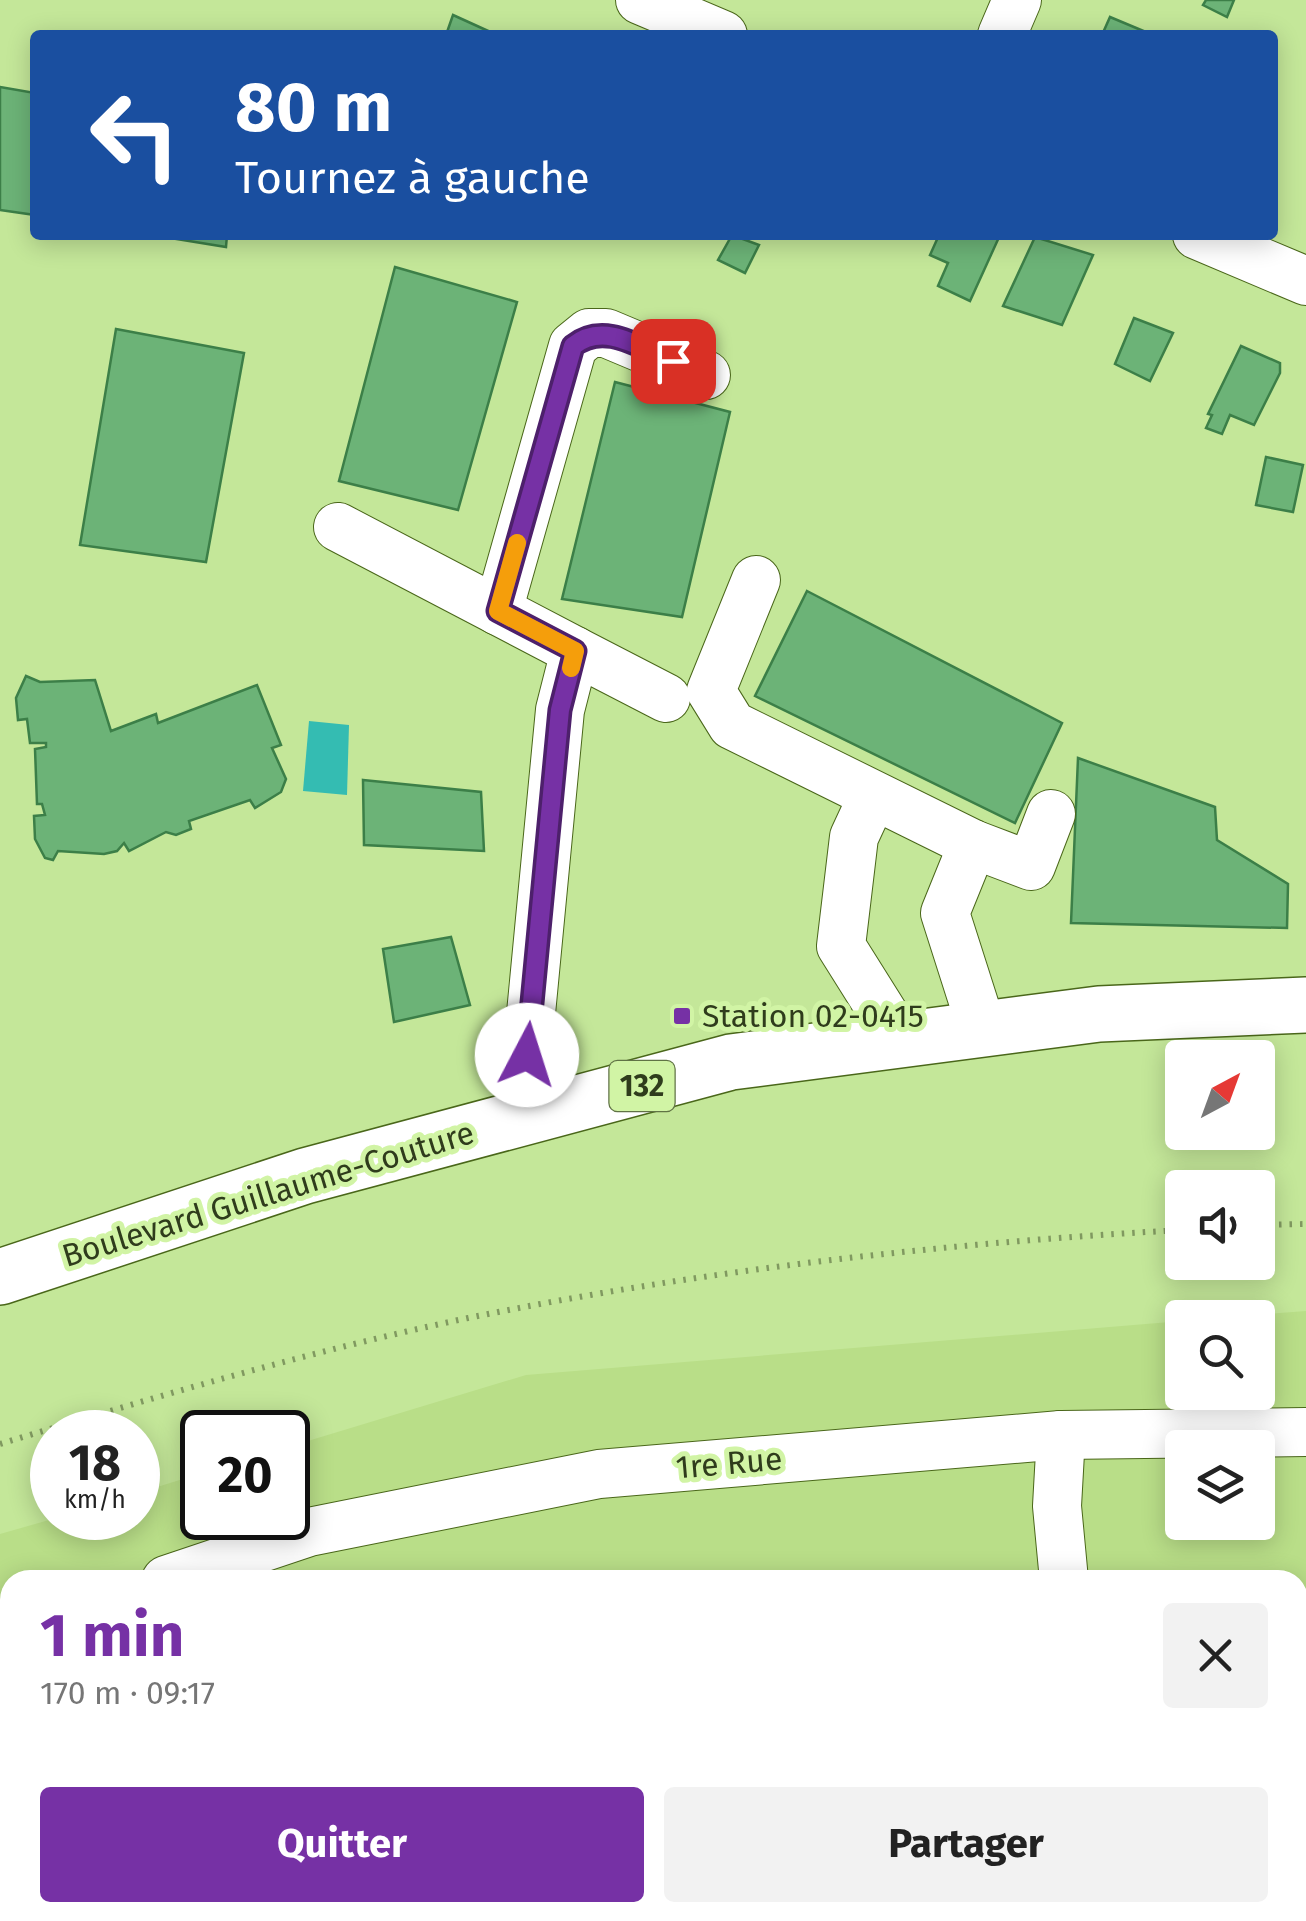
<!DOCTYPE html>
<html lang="fr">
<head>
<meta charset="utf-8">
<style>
	body { margin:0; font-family:"Fira Sans",sans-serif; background:#f2f2f2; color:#222; height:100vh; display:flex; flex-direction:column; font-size:38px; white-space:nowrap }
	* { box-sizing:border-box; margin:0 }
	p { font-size:32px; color:#767676 }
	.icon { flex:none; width:55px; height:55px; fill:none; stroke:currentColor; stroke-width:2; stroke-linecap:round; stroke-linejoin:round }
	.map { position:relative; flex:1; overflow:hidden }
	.sheet { position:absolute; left:0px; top:1570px; width:1308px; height:352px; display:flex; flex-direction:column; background:#fff; border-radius:30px 30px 0 0; box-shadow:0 5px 25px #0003 }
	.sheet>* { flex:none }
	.banner { position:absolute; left:30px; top:30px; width:1248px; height:210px; border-radius:10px; box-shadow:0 5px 25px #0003; background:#1a4fa0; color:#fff; overflow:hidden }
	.needle { width:65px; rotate:41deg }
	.buttons { position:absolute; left:1165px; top:1040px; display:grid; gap:20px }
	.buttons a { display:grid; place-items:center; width:110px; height:110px; border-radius:10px; background:#fff; box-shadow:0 5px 25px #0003; font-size:50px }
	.speed { position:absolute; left:30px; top:1410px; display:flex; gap:20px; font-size:50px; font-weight:700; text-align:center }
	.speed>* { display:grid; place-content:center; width:130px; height:130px; border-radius:50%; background:#fff; box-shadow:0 5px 25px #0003; line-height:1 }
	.speed small { font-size:25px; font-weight:400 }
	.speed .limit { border:5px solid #111; border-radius:15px; background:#fff; color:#111 }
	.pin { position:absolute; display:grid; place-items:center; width:85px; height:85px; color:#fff; margin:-42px; border-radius:20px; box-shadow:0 5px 15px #0006 }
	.me { position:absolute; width:110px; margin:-55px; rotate:5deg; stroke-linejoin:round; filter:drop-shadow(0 0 8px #0008) }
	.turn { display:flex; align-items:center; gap:35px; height:210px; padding:0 40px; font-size:45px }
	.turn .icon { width:130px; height:130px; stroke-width:2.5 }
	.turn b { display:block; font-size:70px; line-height:85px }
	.round { display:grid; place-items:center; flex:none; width:105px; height:105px; border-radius:10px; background:#f2f2f2 }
	.overview { display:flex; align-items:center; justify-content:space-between; height:170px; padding:0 40px }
	h1 { font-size:60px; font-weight:700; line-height:75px; color:#7631a5 }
	.primary-button { display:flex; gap:20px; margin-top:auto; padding:20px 40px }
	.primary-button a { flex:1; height:115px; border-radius:10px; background:#7631a5; color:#fff; font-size:40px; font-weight:700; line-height:115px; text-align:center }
	.primary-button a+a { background:#f2f2f2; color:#222 }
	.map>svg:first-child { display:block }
</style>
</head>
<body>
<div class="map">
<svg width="1306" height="1921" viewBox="0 0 1306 1921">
	<rect width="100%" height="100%" fill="#c4e799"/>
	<path fill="#b9de88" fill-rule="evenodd" d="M 1306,1311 L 1306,1921 L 0,1921 L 0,1534 L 56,1518 L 138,1518 L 138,1493 L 202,1473 L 202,1518 L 288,1518 L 288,1447 L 526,1375 L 1182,1321 L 1182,1392 L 1258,1392 L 1258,1318 L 1227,1317 ZM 1182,1448 L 1258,1448 L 1258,1522 L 1182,1522 ZM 10,1580 L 1298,1580 L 1298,1912 L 10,1912 Z"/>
	<path fill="#34bcb2" d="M 309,721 L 349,725 L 347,795 L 303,791 Z"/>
	<g fill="#6cb377" stroke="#3c7f48" stroke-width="2.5">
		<path d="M 1206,0 L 1234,0 L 1227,17 L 1203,5 Z"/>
		<path d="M 453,15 L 497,35 L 446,35 Z"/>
		<path d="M 1110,17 L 1153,35 L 1102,35 Z"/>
		<path d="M 0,87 L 35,93 L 35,215 L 0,210 Z"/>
		<path d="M 152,235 L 227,235 L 226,247 Z"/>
		<path d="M 732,235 L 759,245 L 745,273 L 718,260 Z"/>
		<path d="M 939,235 L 1000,235 L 970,301 L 938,286 L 948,263 L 930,255 Z"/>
		<path d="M 1035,237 L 1093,255 L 1062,325 L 1003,306 Z"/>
		<path d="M 395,267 L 517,302 L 458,510 L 339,481 Z"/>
		<path d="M 1134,318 L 1173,333 L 1150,381 L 1115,364 Z"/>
		<path d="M 116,329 L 244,353 L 206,562 L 80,545 Z"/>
		<path d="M 1241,346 L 1280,363 L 1280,373 L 1254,425 L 1230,415 L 1222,434 L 1206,428 L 1212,415 L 1208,414 Z"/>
		<path d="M 615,382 L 730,412 L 682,617 L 562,599 Z"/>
		<path d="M 1266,457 L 1303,465 L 1293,512 L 1256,505 Z"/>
		<path d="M 807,591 L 1062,723 L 1015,823 L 755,696 Z"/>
		<path d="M 26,676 L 40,682 L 95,680 L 111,731 L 156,714 L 158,723 L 257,685 L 281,745 L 272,748 L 286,779 L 281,792 L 255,808 L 250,800 L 189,821 L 191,829 L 176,835 L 166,832 L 129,851 L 124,843 L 117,851 L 104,854 L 58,851 L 53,860 L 45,858 L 35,839 L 34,816 L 45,815 L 42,804 L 37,804 L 35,749 L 46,747 L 46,743 L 30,743 L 27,719 L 18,720 L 16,698 Z"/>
		<path d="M 1078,758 L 1215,807 L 1217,840 L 1288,884 L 1287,928 L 1071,923 Z"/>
		<path d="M 363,780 L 481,792 L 484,851 L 364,845 Z"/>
		<path d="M 451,937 L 470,1005 L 394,1022 L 383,949 Z"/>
		<path d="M 18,1912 L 169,1912 L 169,1921 L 19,1921 Z"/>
		<path d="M 330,1912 L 562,1912 L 563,1921 L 331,1921 Z"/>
		<rect x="603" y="1912" width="332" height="9"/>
	</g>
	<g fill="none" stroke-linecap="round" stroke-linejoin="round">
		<defs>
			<g id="minor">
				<path d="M 640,0 L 723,35"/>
				<path d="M 1002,35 L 1017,0"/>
				<path d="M 1197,235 L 1306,281"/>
				<path d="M 338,527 L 575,651"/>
				<path d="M 756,580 L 711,691 L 732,725 L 973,844 L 1031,866 L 1051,814"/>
				<path d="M 498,611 L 573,346 L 589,333 L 606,333 L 706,375"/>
				<path d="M 873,796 L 854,837 L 841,946 L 900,1040"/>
				<path d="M 973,844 L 945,913 L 982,1029"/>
				<path d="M 538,1114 L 527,1055 L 560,710 L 575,651 L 666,698"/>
				<path d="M 1061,1435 L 1057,1506 L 1064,1580"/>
				<path d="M 166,1580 L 309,1532 L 599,1474 L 1061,1435 L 1306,1432"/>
				<path d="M 0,1635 L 10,1632"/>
				<path d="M 1091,1912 L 1092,1921"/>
			</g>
			<path id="major" d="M 0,1277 L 305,1176 L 731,1062 L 1099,1014 L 1306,1005"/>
		</defs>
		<use href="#minor" stroke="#4a671a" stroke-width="50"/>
		<use href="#major" stroke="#4a671a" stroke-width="58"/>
		<g stroke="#809960" stroke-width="6" stroke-dasharray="2.5 8" stroke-linecap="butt">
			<path d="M 1258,1225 L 1306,1224"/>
			<path d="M 0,1444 C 155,1397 310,1351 468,1318 C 704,1270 943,1243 1182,1230"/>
		</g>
		<use href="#minor" stroke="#fff" stroke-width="48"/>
		<use href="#major" stroke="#fff" stroke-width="55"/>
	</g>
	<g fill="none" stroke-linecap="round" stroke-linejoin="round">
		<defs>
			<path id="route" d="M 527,1055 L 560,710 L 575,651 L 498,611 L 573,346 C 604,321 639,347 673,361"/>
		</defs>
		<use href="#route" stroke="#4d206b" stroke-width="25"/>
		<use href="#route" stroke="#7631a5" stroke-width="18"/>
		<path stroke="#f59e0b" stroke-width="18" d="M 517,543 L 498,611 L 575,651 L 571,668"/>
	</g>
	<rect fill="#7631a5" stroke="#d1f4a5" stroke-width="4" x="672" y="1006" width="20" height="20" rx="5"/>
	<g text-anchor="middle" stroke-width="10" stroke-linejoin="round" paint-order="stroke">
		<rect fill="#d1f4a5" stroke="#607345" stroke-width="2.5" x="609.5" y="1061" width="65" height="50" rx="8"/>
		<g font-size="30" font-weight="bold" fill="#2f3c1c">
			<text x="642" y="1096">132</text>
		</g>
		<g font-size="32" fill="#2f3c1c" stroke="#d1f4a5" text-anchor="start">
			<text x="702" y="1027">Station 02-0415</text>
		</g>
		<g font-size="32" fill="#2f3c1c" stroke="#d1f4a5">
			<text transform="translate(268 1194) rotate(-17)" y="11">Boulevard Guillaume-Couture</text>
			<text transform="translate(729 1463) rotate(-5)" y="11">1re Rue</text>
		</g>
	</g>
</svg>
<div class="buttons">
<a><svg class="needle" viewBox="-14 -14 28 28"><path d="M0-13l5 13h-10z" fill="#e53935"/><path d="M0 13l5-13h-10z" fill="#767676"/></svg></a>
<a><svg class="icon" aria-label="sound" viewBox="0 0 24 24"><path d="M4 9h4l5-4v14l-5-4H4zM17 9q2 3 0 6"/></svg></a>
<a><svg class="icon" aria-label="search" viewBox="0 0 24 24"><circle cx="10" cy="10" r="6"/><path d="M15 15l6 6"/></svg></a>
<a><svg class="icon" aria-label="layers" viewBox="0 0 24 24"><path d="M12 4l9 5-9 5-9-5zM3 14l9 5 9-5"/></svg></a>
</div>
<div class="speed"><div>18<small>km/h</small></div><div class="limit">20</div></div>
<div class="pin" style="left:673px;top:361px;background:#d93025"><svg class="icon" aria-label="arrive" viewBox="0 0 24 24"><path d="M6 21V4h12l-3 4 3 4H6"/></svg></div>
<svg class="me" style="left:527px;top:1055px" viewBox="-20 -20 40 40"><circle r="19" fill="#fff"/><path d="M0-13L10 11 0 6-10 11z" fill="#7631a5"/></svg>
<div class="banner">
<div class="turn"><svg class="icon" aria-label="left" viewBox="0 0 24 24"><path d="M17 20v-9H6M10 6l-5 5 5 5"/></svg><div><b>80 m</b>Tournez à gauche</div></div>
</div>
<section class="sheet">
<div class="overview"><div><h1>1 min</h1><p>170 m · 09:17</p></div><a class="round"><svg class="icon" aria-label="close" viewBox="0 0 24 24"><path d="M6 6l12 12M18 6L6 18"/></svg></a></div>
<div class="primary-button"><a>Quitter</a><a>Partager</a></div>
</section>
</div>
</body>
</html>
